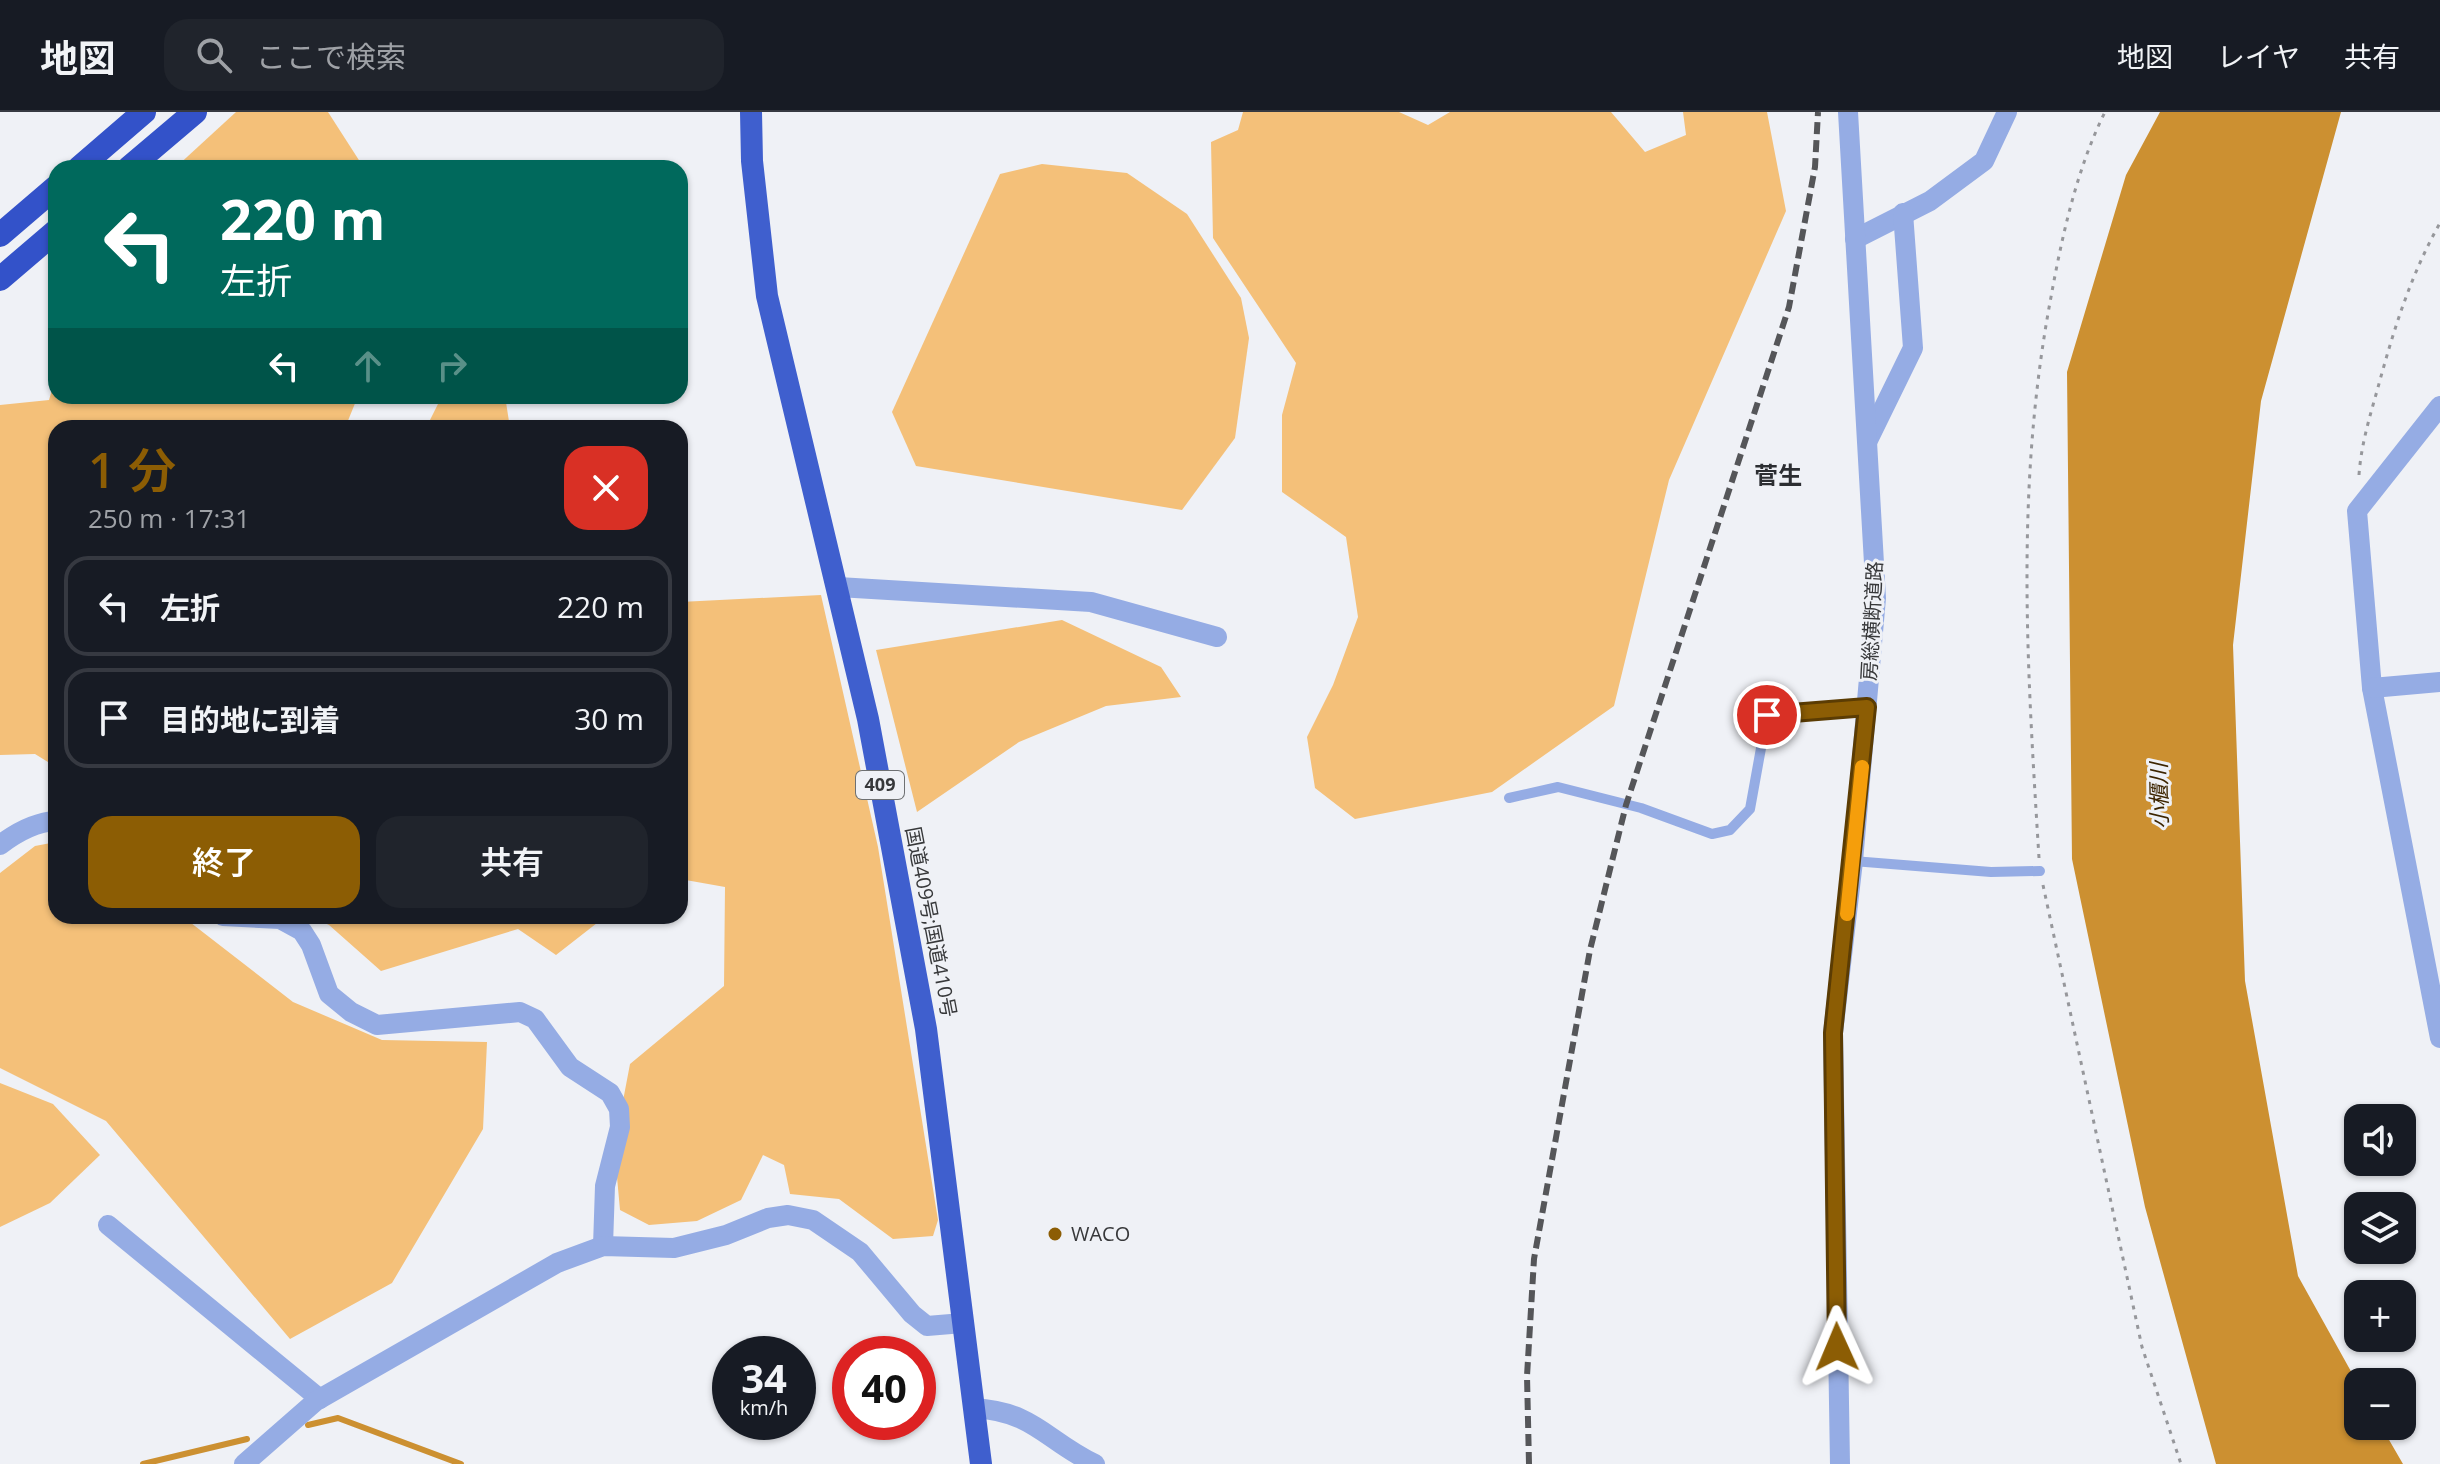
<!DOCTYPE html>
<html lang="ja">
<head>
<meta charset="utf-8">
<style>
	body { margin:0; font-family:"Open Sans","Noto Sans JP",sans-serif; background:#20242c; color:#f1f3f6; height:100vh; display:flex; flex-direction:column; font-size:30px; white-space:nowrap }
	* { box-sizing:border-box; margin:0 }
	p { font-size:26px; color:#9ea1a6 }
	.icon { flex:none; width:44px; height:44px; fill:none; stroke:currentColor; stroke-width:2; stroke-linecap:round; stroke-linejoin:round }
	.map { position:relative; flex:1; overflow:hidden }
	.panel { position:absolute; left:48px; top:308px; width:640px; height:504px; display:flex; flex-direction:column; background:#171b24; border-radius:24px; box-shadow:0 2px 6px #0004 }
	.panel>* { flex:none }
	.top-card { position:absolute; left:48px; top:48px; width:640px; height:244px; border-radius:24px; box-shadow:0 2px 6px #0004; background:#00695c; color:#fff; overflow:hidden }
	.buttons { position:absolute; left:2344px; top:992px; display:grid; gap:16px }
	.buttons a { display:grid; place-items:center; width:72px; height:72px; border-radius:16px; background:#171b24; box-shadow:0 2px 6px #0004; font-size:40px }
	.speed { position:absolute; left:712px; top:1224px; display:flex; gap:16px; font-size:40px; font-weight:700; text-align:center }
	.speed>* { display:grid; place-content:center; width:104px; height:104px; border-radius:50%; background:#171b24; box-shadow:0 2px 6px #0004; line-height:1 }
	.speed small { font-size:20px; font-weight:400 }
	.speed .limit { border:12px solid #d22; background:#fff; color:#111 }
	.pin { position:absolute; display:grid; place-items:center; width:68px; height:68px; color:#fff; margin:-34px; border:4px solid #fff; border-radius:50%; box-shadow:0 2px 8px #0007 }
	.me { position:absolute; width:88px; margin:-44px; rotate:359deg; stroke-linejoin:round; filter:drop-shadow(0 0 6px #0008) }
	.turn { display:flex; align-items:center; gap:28px; height:168px; padding:0 40px; font-size:36px }
	.turn .icon { width:104px; height:104px; stroke-width:2.5 }
	.turn b { display:block; font-size:56px; line-height:68px }
	.lanes { display:flex; align-items:center; height:76px; padding:0 40px; background:#0003; justify-content:center; gap:40px; direction:ltr }
	.lanes .off { opacity:.35 }
	.round { display:grid; place-items:center; flex:none; width:84px; height:84px; border-radius:24px; background:#20242c }
	.headline { display:flex; align-items:center; justify-content:space-between; height:136px; padding:0 40px }
	h1 { font-size:48px; font-weight:600; line-height:60px; color:#8c5d04 }
	.cta { display:flex; gap:16px; margin-top:auto; padding:16px 40px }
	.cta a { flex:1; height:92px; border-radius:24px; background:#8c5d04; color:#fff; font-size:32px; font-weight:600; line-height:92px; text-align:center }
	.cta a+a { background:#20242c; color:#f1f3f6 }
	ul { padding:0; list-style:none }
	li { display:flex; align-items:center; gap:24px; height:100px; margin:0 16px 12px; padding:0 24px; border:4px solid #363941; border-radius:24px }
	li div { flex:1 }
	li b { display:block; font-size:30px }
	li em { font-style:normal }
	header { display:flex; align-items:center; gap:48px; box-sizing:border-box; height:112px; padding:0 40px; background:#171b24; border-bottom:2px solid #363941 }
	header strong { font-size:38px }
	nav { display:flex; gap:44px; margin-inline-start:auto; font-size:28px }
	.search { width:560px; height:72px; background:#20242c; display:flex; align-items:center; gap:20px; box-sizing:border-box; padding:0 28px; border-radius:24px; color:#9ea1a6; font-size:30px }
	.map>svg:first-child { display:block }
</style>
</head>
<body>
<header>
<strong>地図</strong>
<div class="search"><svg class="icon" aria-label="search" viewBox="0 0 24 24"><circle cx="10" cy="10" r="6"/><path d="M15 15l6 6"/></svg>ここで検索</div>
<nav><a>地図</a><a>レイヤ</a><a>共有</a></nav>
</header>
<div class="map">
<svg width="2440" height="1352" viewBox="0 0 2440 1352">
	<rect width="100%" height="100%" fill="#eff1f6"/>
	<g fill="#f4c079">
		<path d="M 236,0 L 328,0 L 364,56 L 175,56 Z"/>
		<path d="M 1243,0 L 1399,0 L 1428,13 L 1450,0 L 1611,0 L 1645,40 L 1686,23 L 1683,0 L 1767,0 L 1786,99 L 1669,368 L 1614,594 L 1492,680 L 1355,707 L 1315,676 L 1307,625 L 1333,573 L 1358,505 L 1346,425 L 1282,380 L 1282,303 L 1296,251 L 1213,126 L 1211,30 L 1238,18 Z"/>
		<path d="M 1042,52 L 1127,61 L 1187,102 L 1241,186 L 1249,226 L 1235,326 L 1182,398 L 916,354 L 892,300 L 1000,62 Z"/>
		<path d="M 56,264 L 56,284 L 358,284 L 345,316 L 56,316 L 56,655 L 35,642 L 0,643 L 0,293 L 49,288 Z"/>
		<path d="M 442,284 L 505,284 L 510,316 L 426,316 Z"/>
		<path d="M 821,483 L 878,735 L 938,1108 L 933,1124 L 893,1127 L 839,1087 L 790,1082 L 784,1053 L 763,1043 L 741,1088 L 697,1109 L 649,1113 L 620,1098 L 617,1065 L 610,1057 L 630,952 L 724,874 L 725,775 L 680,767 L 680,490 Z"/>
		<path d="M 1062,508 L 1161,555 L 1181,585 L 1106,594 L 1019,630 L 917,700 L 876,538 Z"/>
		<path d="M 56,730 L 56,804 L 182,804 L 293,890 L 382,928 L 487,930 L 483,1017 L 392,1171 L 290,1227 L 106,1009 L 0,956 L 0,761 L 35,734 Z"/>
		<path d="M 310,804 L 606,804 L 556,843 L 518,817 L 381,859 L 329,813 Z"/>
		<path d="M 0,971 L 53,992 L 100,1043 L 50,1091 L 0,1115 Z"/>
	</g>
	<path fill="#cc9031" d="M 2160,0 L 2341,0 L 2261,289 L 2233,533 L 2245,869 L 2298,1164 L 2358,1272 L 2358,1314 L 2381,1314 L 2403,1352 L 2216,1352 L 2145,1095 L 2072,747 L 2067,260 L 2126,63 Z"/>
	<g fill="none" stroke-linecap="round" stroke-linejoin="round">
		<g stroke="#cc9031" stroke-width="6">
			<path d="M 308,1313 L 338,1306 L 461,1352"/>
			<path d="M 143,1352 L 247,1327"/>
		</g>
		<g stroke="#96979b" stroke-width="3" stroke-dasharray="4 6" stroke-linecap="butt">
			<path d="M 2359,363 C 2361,334 2369,307 2377,279 C 2393,220 2410,164 2440,111"/>
			<path d="M 2039,746 C 2027,553 2015,376 2051,185 C 2062,124 2077,56 2105,0"/>
			<path d="M 2043,773 L 2142,1235 L 2181,1352"/>
		</g>
		<g stroke="#95ace4" stroke-width="10">
			<path d="M 1509,686 L 1558,675 L 1641,696 L 1712,722 L 1730,718 L 1750,697 L 1767,603 L 1867,595"/>
			<path d="M 1853,749 L 1991,760 L 2040,759"/>
		</g>
		<g stroke="#95ace4" stroke-width="20">
			<path d="M 1855,127 L 1930,89 L 1984,49 L 2007,0"/>
			<path d="M 2440,294 L 2357,399 L 2372,576 L 2440,926"/>
			<path d="M 1868,328 L 1913,236 L 1903,101"/>
			<path d="M 838,475 L 1091,490 L 1217,525"/>
			<path d="M 2372,576 L 2440,570"/>
			<path d="M 0,733 C 17,720 35,710 56,709"/>
			<path d="M 223,804 L 280,807 L 302,819 L 311,833 L 329,882 L 351,900 L 377,913 L 520,900 L 535,907 L 570,955 L 610,981 L 619,997 L 620,1015 L 605,1074 L 603,1134"/>
			<path d="M 108,1113 L 320,1287"/>
			<path d="M 974,1296 C 1035,1300 1045,1328 1095,1352"/>
			<path d="M 244,1352 L 316,1289 L 557,1151 L 603,1134 L 674,1136 L 726,1123 L 768,1106 L 788,1103 L 813,1108 L 860,1140 L 912,1202 L 927,1214 L 963,1211"/>
		</g>
		<path stroke="#95ace4" stroke-width="20" d="M 1840,1352 L 1833,921 L 1853,749 L 1876,486 L 1848,0"/>
		<path stroke="#3f5fce" stroke-width="22" d="M 751,0 L 752,49 L 767,184 L 868,607 L 926,917 L 981,1352"/>
		<g stroke="#3352c9" stroke-width="24">
			<path d="M 79,56 L 144,0"/>
			<path d="M 129,56 L 195,0"/>
			<path d="M 0,123 L 56,75"/>
			<path d="M 0,167 L 56,119"/>
		</g>
		<path stroke="#555659" stroke-width="6" stroke-dasharray="12 6" stroke-linecap="butt" d="M 1529,1352 L 1527,1264 L 1534,1147 L 1590,838 L 1626,693 L 1789,195 L 1815,55 L 1818,0"/>
	</g>
	<g fill="none" stroke-linecap="round" stroke-linejoin="round">
		<defs>
			<path id="route" d="M 1767,603 L 1867,595 L 1833,921 L 1837,1235"/>
		</defs>
		<use href="#route" stroke="#5b3c03" stroke-width="20"/>
		<use href="#route" stroke="#8c5d04" stroke-width="14"/>
		<path stroke="#f59e0b" stroke-width="14" d="M 1847,802 L 1862,655"/>
	</g>
	<circle fill="#8c5d04" stroke="#eff1f6" stroke-width="3" cx="1055" cy="1122" r="8"/>
	<g text-anchor="middle" stroke-width="6" stroke-linejoin="round" paint-order="stroke">
		<rect fill="#eff1f6" stroke="#6e7072" stroke-width="2" x="856" y="659" width="48" height="28" rx="6"/>
		<g font-size="18" font-weight="bold" fill="#37383a">
			<text x="880" y="679">409</text>
		</g>
		<g font-size="20" fill="#37383a" stroke="#eff1f6">
			<text transform="translate(1872 509) rotate(-87)" y="7">房総横断道路</text>
			<text transform="translate(931 810) rotate(79)" y="7">国道409号;国道410号</text>
		</g>
		<g font-size="20" fill="#37383a" stroke="#eff1f6" text-anchor="start">
			<text x="1071" y="1129">WACO</text>
		</g>
		<g font-size="22" font-style="italic" fill="#3d2500" stroke="#eff1f6">
			<text transform="translate(2159 684) rotate(-91)" y="8">小櫃川</text>
		</g>
		<g font-size="24" font-weight="bold" fill="#2c2e32" stroke="#eff1f6">
			<text x="1778" y="372">菅生</text>
		</g>
	</g>
</svg>
<div class="buttons">
<a><svg class="icon" aria-label="sound" viewBox="0 0 24 24"><path d="M4 9h4l5-4v14l-5-4H4zM17 9q2 3 0 6"/></svg></a>
<a><svg class="icon" aria-label="layers" viewBox="0 0 24 24"><path d="M12 4l9 5-9 5-9-5zM3 14l9 5 9-5"/></svg></a>
<a>+</a>
<a>−</a>
</div>
<div class="speed"><div>34<small>km/h</small></div><div class="limit">40</div></div>
<div class="pin" style="left:1767px;top:603px;background:#d93025"><svg class="icon" aria-label="arrive" viewBox="0 0 24 24"><path d="M6 21V4h12l-3 4 3 4H6"/></svg></div>
<svg class="me" style="left:1837px;top:1235px" viewBox="-20 -20 40 40"><path d="M0-17L14 15 0 8-14 15z" fill="#8c5d04" stroke="#fff" stroke-width="4"/></svg>
<div class="top-card">
<div class="turn"><svg class="icon" aria-label="left" viewBox="0 0 24 24"><path d="M17 20v-9H6M10 6l-5 5 5 5"/></svg><div><b>220 m</b>左折</div></div>
<div class="lanes"><svg class="icon" aria-label="left" viewBox="0 0 24 24"><path d="M17 20v-9H6M10 6l-5 5 5 5"/></svg><svg class="icon off" aria-label="ahead" viewBox="0 0 24 24"><path d="M12 20V5M6 11l6-6 6 6"/></svg><svg class="icon off" aria-label="right" viewBox="0 0 24 24"><path d="M7 20v-9h11M14 6l5 5-5 5"/></svg></div>
</div>
<section class="panel">
<div class="headline"><div><h1>1 分</h1><p>250 m · 17:31</p></div><a class="round" style="background:#d93025;color:#fff"><svg class="icon" aria-label="close" viewBox="0 0 24 24"><path d="M6 6l12 12M18 6L6 18"/></svg></a></div>
<ul>
<li><svg class="icon" aria-label="left" viewBox="0 0 24 24"><path d="M17 20v-9H6M10 6l-5 5 5 5"/></svg><div><b>左折</b></div><em>220 m</em></li>
<li><svg class="icon" aria-label="arrive" viewBox="0 0 24 24"><path d="M6 21V4h12l-3 4 3 4H6"/></svg><div><b>目的地に到着</b></div><em>30 m</em></li>
</ul>
<div class="cta"><a>終了</a><a>共有</a></div>
</section>
</div>
</body>
</html>
